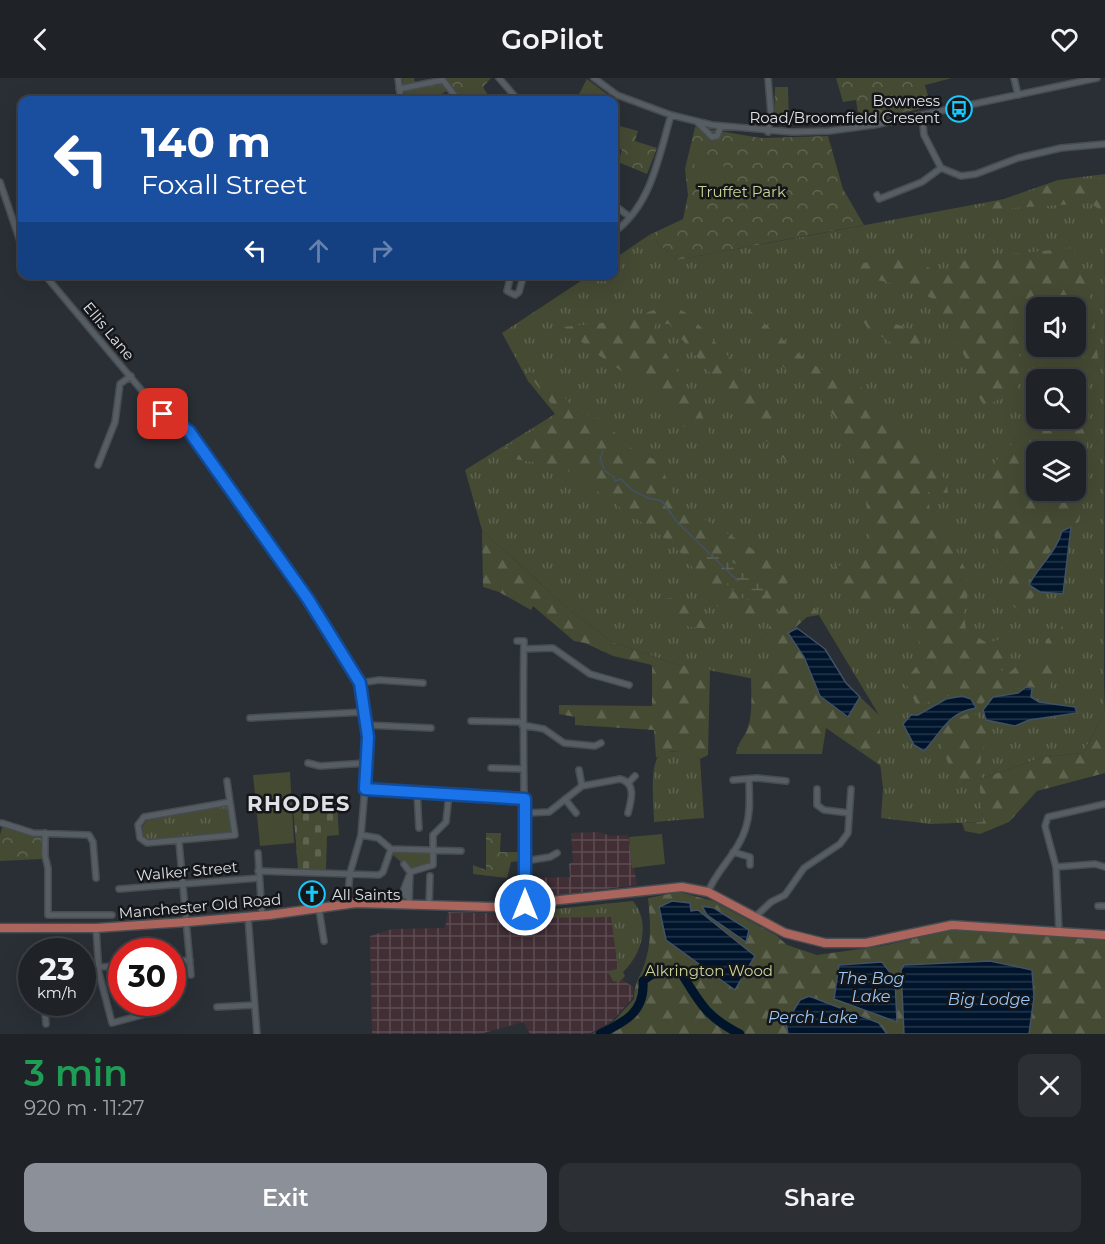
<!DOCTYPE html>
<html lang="en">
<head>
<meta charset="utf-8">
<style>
  :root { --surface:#1f2328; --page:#2c2f34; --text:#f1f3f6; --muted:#a1a4a8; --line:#3c4045; --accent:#8c9099 }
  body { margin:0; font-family:Montserrat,sans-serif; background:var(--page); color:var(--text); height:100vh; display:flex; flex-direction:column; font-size:22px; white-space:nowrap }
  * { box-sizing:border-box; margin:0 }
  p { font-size:20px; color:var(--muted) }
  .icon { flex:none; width:33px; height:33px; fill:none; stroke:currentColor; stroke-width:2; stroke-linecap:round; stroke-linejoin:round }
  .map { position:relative; height:956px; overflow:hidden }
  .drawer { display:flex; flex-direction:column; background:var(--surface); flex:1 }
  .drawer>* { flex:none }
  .hud { position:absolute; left:18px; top:18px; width:600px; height:183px; border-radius:12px; box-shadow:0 6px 24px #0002,0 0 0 2px var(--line); background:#1a4fa0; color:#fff; overflow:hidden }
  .controls { position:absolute; left:1026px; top:219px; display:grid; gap:12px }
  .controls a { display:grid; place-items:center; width:60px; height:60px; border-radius:12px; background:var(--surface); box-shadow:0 6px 24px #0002,0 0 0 2px var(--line); font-size:30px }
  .speed { position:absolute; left:18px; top:860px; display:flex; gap:12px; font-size:30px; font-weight:700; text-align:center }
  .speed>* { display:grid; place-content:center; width:78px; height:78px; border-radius:50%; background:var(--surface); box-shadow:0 6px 24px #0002,0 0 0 2px var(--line); line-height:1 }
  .speed small { font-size:15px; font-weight:400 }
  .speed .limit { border:9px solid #d22; background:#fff; color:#111 }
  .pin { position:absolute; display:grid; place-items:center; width:51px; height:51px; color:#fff; margin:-26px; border-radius:12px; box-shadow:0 3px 9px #0006 }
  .me { position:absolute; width:66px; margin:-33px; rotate:0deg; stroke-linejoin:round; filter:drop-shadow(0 0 4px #0008) }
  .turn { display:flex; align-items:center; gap:21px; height:126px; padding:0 24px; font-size:27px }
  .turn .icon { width:78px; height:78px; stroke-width:2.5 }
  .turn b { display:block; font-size:42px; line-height:51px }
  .lanes { display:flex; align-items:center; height:57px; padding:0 24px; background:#0003; justify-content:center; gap:30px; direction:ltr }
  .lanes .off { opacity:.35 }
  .round { display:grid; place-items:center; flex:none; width:63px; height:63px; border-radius:12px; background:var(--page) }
  .head { display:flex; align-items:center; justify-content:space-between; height:102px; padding:0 24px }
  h1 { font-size:36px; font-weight:600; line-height:45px; color:#1e9e55 }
  .cta { display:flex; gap:12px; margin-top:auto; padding:12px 24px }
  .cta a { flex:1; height:69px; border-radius:12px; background:var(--accent); color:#fff; font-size:24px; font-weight:600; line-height:69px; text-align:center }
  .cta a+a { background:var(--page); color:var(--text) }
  header { display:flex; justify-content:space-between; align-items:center; height:78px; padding:0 24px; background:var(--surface); font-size:27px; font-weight:600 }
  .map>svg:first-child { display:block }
  .industrial { fill:url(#industrial-grid) }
  .grass { fill:url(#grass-tufts); fill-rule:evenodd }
  .forest { fill:url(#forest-firs); fill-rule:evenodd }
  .wetland { fill:url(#wetland-marsh) }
  .cemetery { fill:url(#cemetery-stones) }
  .park { fill:url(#park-crowns) }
  .pitch { fill:#454a33 }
  .water { fill:url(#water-rules); stroke:#425264; stroke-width:1.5 }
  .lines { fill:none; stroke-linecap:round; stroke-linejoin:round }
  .stream { stroke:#425264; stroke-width:1.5 }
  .river { stroke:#00152c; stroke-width:9 }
  .street-casing { stroke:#464c50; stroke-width:8 }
  .primary-casing { stroke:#464c50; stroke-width:11 }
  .street { stroke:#565d63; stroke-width:5 }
  .primary { stroke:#ac655d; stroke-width:8 }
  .route-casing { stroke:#114b97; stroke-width:15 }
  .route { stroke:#1a73e8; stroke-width:10 }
  .labels { text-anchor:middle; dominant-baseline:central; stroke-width:5; stroke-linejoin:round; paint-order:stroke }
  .poi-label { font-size:15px; fill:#dde1e5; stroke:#141619; text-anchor:end }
  .park-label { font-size:15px; fill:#c9d594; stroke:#141619 }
  .street-label { font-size:15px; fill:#dde1e5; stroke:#141619 }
  .water-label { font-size:16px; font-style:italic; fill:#98c7f8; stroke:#141619 }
  .district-label { font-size:21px; font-weight:bold; letter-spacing:1.5px; fill:#dde1e5; stroke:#141619 }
</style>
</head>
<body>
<header><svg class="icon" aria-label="back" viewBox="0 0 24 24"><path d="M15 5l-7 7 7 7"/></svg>GoPilot<svg class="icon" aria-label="heart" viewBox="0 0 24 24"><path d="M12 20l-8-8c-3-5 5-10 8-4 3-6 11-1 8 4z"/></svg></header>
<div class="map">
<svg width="1105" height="956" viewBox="0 0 1105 956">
  <defs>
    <pattern id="industrial-grid" width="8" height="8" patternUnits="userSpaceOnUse" patternTransform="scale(1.5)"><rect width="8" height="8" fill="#422f36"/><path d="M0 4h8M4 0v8" fill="none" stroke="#5d4d53"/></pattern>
    <pattern id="grass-tufts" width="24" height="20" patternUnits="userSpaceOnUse" patternTransform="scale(1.5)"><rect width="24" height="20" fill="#454a33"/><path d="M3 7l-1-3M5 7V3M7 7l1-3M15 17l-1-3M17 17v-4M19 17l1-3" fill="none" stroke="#5f6450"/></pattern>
    <pattern id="forest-firs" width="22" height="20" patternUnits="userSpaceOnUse" patternTransform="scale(1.5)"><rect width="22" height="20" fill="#454a33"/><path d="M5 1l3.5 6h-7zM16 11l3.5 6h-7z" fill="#5f6450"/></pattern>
    <pattern id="wetland-marsh" width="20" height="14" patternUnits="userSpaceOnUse" patternTransform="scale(1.5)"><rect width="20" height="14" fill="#454a33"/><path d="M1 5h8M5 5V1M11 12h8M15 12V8" fill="none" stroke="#5f6450"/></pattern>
    <pattern id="cemetery-stones" width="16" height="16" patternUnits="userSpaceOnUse" patternTransform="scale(1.5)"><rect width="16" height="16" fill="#454a33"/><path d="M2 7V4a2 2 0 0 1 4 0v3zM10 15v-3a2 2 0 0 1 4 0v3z" fill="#5f6450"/></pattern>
    <pattern id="park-crowns" width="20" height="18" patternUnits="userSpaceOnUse" patternTransform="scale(1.5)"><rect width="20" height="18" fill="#454a33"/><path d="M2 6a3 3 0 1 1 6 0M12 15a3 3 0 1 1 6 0" fill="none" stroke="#5f6450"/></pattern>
    <pattern id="water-rules" width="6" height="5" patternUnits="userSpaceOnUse" patternTransform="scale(1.5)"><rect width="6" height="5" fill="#00152c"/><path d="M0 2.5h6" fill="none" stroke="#25374a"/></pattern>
  </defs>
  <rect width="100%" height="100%" fill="#292f35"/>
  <path class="industrial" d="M598 754 611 758 628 757 637 807 526 821 527 800 570 799 569 786 573 784 571 755Z
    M611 825 620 900 633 909V920L611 944 589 956H530L523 944 480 956H372L370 858 392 851 445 850 448 834 517 836Z"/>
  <path class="grass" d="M1105 96 1104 636 1083 675 1044 679 980 701 983 744 931 746 881 740 883 710 879 677V637L811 524 760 562 780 582 770 604 676 586 612 564 565 528 482 452 465 392 555 336 528 303 502 255 590 197 614 196V181L649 157 677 182 1004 121 1058 102ZM1036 230H1076V268H1036ZM1036 302H1076V340H1036ZM1036 374H1076V412H1036Z
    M685 673 700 681 704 740 654 744C654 730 648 682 662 675 668 673 678 674 685 673Z
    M228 728 232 757 150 765 143 762 142 749 147 742Z
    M394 773H431V786L410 792 392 776Z
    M633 823C651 845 642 876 623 894L625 898 619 904 613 903 608 893 618 891 611 839 516 840V835Z"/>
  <path class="forest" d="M1105 100V135L1090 125 967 133 1062 103Z
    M1074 170 1093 229 1099 292 1091 290 1078 271 1084 258 1076 250V230H1036V265L1032 262 1013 268 1026 288 1016 311 985 329 975 313 966 281 935 222 908 209 851 196 854 187 878 182H918L932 192 949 193 968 180Z
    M670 226 686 235 702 250 771 324 778 358 794 391 742 338 712 297 669 246 656 245 653 255 697 325 715 369 684 348 664 326 633 301 594 274 564 249 627 242Z
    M748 231 801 278 822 292 862 310 885 342 916 362 946 403 948 415 927 414 931 439 950 458 965 491 968 515 964 536 966 552 987 565 1005 560 1003 581 998 591 1009 595 1019 586 1030 587 1042 579 1046 562 1063 548 1057 593 1048 612 1026 608 990 617 980 629 972 617 960 614 917 628 905 603 922 581 918 560 890 522 870 533 821 494 856 482 871 462 865 415 841 346 807 306 790 297 761 261Z
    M857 234 902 248 923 261 922 285 867 249Z
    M527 294 546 296 574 331 607 344 623 366 659 384 677 424 770 482 789 503 748 546 712 525 705 506 684 478 664 460 564 390 493 377 559 336Z
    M1036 326V340H1076V337C1097 366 1084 411 1079 444L1063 450 1052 472 1035 489 1026 508 1035 516 1022 536 1011 526C1005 499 982 421 989 398 994 380 1010 368 1024 356L1025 334ZM1036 374H1076V412H1036Z
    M482 452 565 528 612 564 676 586 710 591 708 677 700 681C686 674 670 669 656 680L654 652 575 647V639L559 636V627L652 628V587L613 578 585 565 574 563 533 528 531 532 499 514 483 509Z
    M789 518 811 524 819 537 807 539 788 556 804 579 820 618 847 639 860 619 879 637 881 688 826 650 822 676H736C739 661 745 660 748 649 753 634 751 615 751 599L770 604 779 583 760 563Z
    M677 519 693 529 710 551 689 549 662 534 658 522Z
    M1105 603V695L1037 713 1009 744 980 756 965 753 962 745 983 744 979 701 955 703 939 661 945 648 972 633 992 652 981 674 980 701 1044 679 1083 675 1104 636Z
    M679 814 713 823 776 857 787 867 817 877 882 868 960 850 1105 862V956H592L613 944 634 921C634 903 642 897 646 881 652 861 650 841 648 820Z"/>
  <path class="wetland" d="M707 476C724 476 762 499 765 516L753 523 739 519 706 484Z"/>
  <path class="cemetery" d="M337 727 339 757 327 758 326 792 298 791 293 729Z"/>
  <path class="park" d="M402 0H414L415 4 434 0H491L483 9 491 22H462L453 9 432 22H406Z
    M836 0H952L925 7 931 28 870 43 859 42 856 22 843 24Z
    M587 1 612 20 610 22H587L579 16Z
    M775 9H788L789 46H774Z
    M616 47 638 53 635 63 657 70 647 96 618 84 622 72 614 67V52Z
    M695 49 761 60 828 58 843 111 864 147 677 182 649 157 683 141 688 117 685 91Z
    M3 747 43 757 42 781 0 783V757Z
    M486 755H501L500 774H520V783L511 784 507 800 473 796V787L486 792Z"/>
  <path class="pitch" d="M722 78 726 105 697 110 694 81Z
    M290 694 294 765 260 768 253 697Z
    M662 756 665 786 632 790 629 759Z"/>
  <path class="water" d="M1071 449 1063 516 1040 514 1029 507C1039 487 1056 475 1062 453Z
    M797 550 825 571 846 605 860 619 848 639 820 618 804 579 788 555Z
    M1026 609 1032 610 1031 619 1039 624 1075 629 1077 635 1029 642 1015 648 986 642 983 632 993 619 1018 615Z
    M962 618 971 621 976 630C948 634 941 655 924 673L914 667 903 646 911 637H918L946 621Z
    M672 823 690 825 691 833 698 832 755 878 735 912 666 862 659 829Z
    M702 828 714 830 749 852 746 864 707 837Z
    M990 883 1032 892 1034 919 1029 956H904L901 892 904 887Z
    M882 884 895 901 897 944 834 921 839 887Z
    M809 918 879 945 887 956H788L786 945 800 922Z"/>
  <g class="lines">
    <path class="stream" d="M603 373 600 381 605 393 614 399 615 403 621 401 632 412 648 420 662 423 678 445 738 503"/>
    <path class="river" d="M600 956C625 944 645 934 643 903 655 892 665 893 680 893 700 925 705 938 740 956"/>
    <g class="street-casing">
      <path id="street" d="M398 0 401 22
        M499 0 518 22
        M594 0 617 17 671 37 712 47 792 54 829 53 874 47 1097 0
        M1014 0 1018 17
        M399 11 443 2 458 22
        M922 38 924 57 941 90 961 98 976 96 1018 80 1061 70 1105 66
        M698 45 712 59 717 58 721 48
        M768 54 771 36 768 0
        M0 104 22 169
        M877 117 879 121 922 104 941 90
        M614 127 630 139
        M614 154C651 128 659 78 671 37
        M44 196 159 333 188 353 308 521 360 605 368 659 367 685 361 757 350 795 347 826
        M511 196 507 213 515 217 519 214 524 196
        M98 387 115 344 120 306 131 298
        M517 563H524C522 651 525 739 525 827
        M524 571 553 570 590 596 629 607
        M360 605 379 602 423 605
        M250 640 364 634
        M471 643 522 644
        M367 647 431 650
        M522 647 544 651 564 665 595 668 601 665
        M308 685 320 688 367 685
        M491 690 523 691
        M579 692 582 708
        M733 702 757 700 786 703
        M227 703 230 724 144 739 138 747 140 760 147 765 235 757 230 724
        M628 705 635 698
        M365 711 525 721
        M817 711V727L824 732 849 735
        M417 714 419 750
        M565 721 576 735
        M526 735 549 734 582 708 620 701C637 705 631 723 628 735
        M2 745 33 755 89 757 93 764 96 800
        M45 755V778L48 790V837H112
        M361 757 378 760 391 771 461 773
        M179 764 191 897
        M733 774 750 779V787
        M258 775 262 838
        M525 783 550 779 557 775
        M404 786 410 794 433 787V757L446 744 449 716
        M1056 789 1095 786 1105 789
        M258 793 379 797 383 794 391 771
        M119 811 258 800
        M708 814C717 791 739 774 746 749 751 734 749 718 749 702
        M406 818 404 811 409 798
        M409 827 410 794
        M429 827 430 798
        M1098 828H1105
        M319 831 324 863
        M248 839 257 956
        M754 840 771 824 785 817 804 790 840 766 848 755 851 711
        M96 850 99 895 112 945 157 933
        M1059 853 1056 789 1045 748 1048 739 1105 726
        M172 884 190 882
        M99 889 122 888
        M82 896 99 895
        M44 924 46 946
        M217 929 254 927"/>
    </g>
    <g class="primary-casing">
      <path id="primary" d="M0 850H96L187 844 269 837 356 825 494 829 682 809 708 814 785 855 825 865H866L952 847 1105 857"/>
    </g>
    <use href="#street" class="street"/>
    <use href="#primary" class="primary"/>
  </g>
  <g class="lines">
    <g class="route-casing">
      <path id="route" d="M163 336 189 353 308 521 360 605 368 659 365 711 525 721V827"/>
    </g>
    <use href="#route" class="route"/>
  </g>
  <defs>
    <g id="bus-ring" transform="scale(1.35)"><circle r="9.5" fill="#141619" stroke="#18cafc" stroke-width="1.5"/><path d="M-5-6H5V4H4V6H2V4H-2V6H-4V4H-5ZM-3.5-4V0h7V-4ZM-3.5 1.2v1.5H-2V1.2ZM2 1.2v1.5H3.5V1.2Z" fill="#18cafc"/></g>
    <g id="church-ring" transform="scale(1.35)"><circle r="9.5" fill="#141619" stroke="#18cafc" stroke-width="1.5"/><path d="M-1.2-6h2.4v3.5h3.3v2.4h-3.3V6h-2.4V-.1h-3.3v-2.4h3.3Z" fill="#18cafc"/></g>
  </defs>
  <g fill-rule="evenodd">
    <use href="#bus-ring" x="959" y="31"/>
    <use href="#church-ring" x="312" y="816"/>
  </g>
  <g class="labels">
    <g class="poi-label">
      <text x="940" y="22">Bowness<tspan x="940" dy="17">Road/Broomfield Cresent</tspan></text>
      <text x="332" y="816" text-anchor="start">All Saints</text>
    </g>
    <g class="park-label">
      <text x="742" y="113">Truffet Park</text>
      <text x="709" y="892">Alkrington Wood</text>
    </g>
    <g class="street-label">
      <text transform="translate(109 253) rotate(50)">Ellis Lane</text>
      <text transform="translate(187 793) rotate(-5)">Walker Street</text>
      <text transform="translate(200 828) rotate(-5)">Manchester Old Road</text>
    </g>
    <g class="water-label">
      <text x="871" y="900">The Bog<tspan x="871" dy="18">Lake</tspan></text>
      <text x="989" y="921">Big Lodge</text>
      <text x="813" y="939">Perch Lake</text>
    </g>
    <g class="district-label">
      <text x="299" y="725">RHODES</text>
    </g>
  </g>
</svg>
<div class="controls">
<a><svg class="icon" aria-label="sound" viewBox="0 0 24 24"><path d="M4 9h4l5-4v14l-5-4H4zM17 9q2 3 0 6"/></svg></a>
<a><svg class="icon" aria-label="search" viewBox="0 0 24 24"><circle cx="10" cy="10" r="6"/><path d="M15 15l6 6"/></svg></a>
<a><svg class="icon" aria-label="layers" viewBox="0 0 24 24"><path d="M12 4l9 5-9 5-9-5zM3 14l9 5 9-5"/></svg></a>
</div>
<div class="speed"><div>23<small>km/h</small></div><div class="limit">30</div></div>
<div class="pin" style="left:163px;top:336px;background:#d93025"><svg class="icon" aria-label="arrive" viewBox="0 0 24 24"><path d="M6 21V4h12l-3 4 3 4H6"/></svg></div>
<svg class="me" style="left:525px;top:827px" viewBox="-20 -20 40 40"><circle r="17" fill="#1a73e8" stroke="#fff" stroke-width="3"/><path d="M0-11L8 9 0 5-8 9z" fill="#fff"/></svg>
<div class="hud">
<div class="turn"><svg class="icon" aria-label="left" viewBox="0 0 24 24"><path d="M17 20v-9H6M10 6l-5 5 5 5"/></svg><div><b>140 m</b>Foxall Street</div></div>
<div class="lanes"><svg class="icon" aria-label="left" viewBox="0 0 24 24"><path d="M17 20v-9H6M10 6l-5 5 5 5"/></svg><svg class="icon off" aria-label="ahead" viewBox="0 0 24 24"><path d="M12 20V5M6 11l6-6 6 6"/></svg><svg class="icon off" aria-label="right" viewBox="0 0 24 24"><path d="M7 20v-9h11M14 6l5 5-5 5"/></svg></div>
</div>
</div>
<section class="drawer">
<div class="head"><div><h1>3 min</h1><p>920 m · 11:27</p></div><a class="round"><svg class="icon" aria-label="close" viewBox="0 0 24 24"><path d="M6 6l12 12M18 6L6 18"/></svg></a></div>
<div class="cta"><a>Exit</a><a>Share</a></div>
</section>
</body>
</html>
